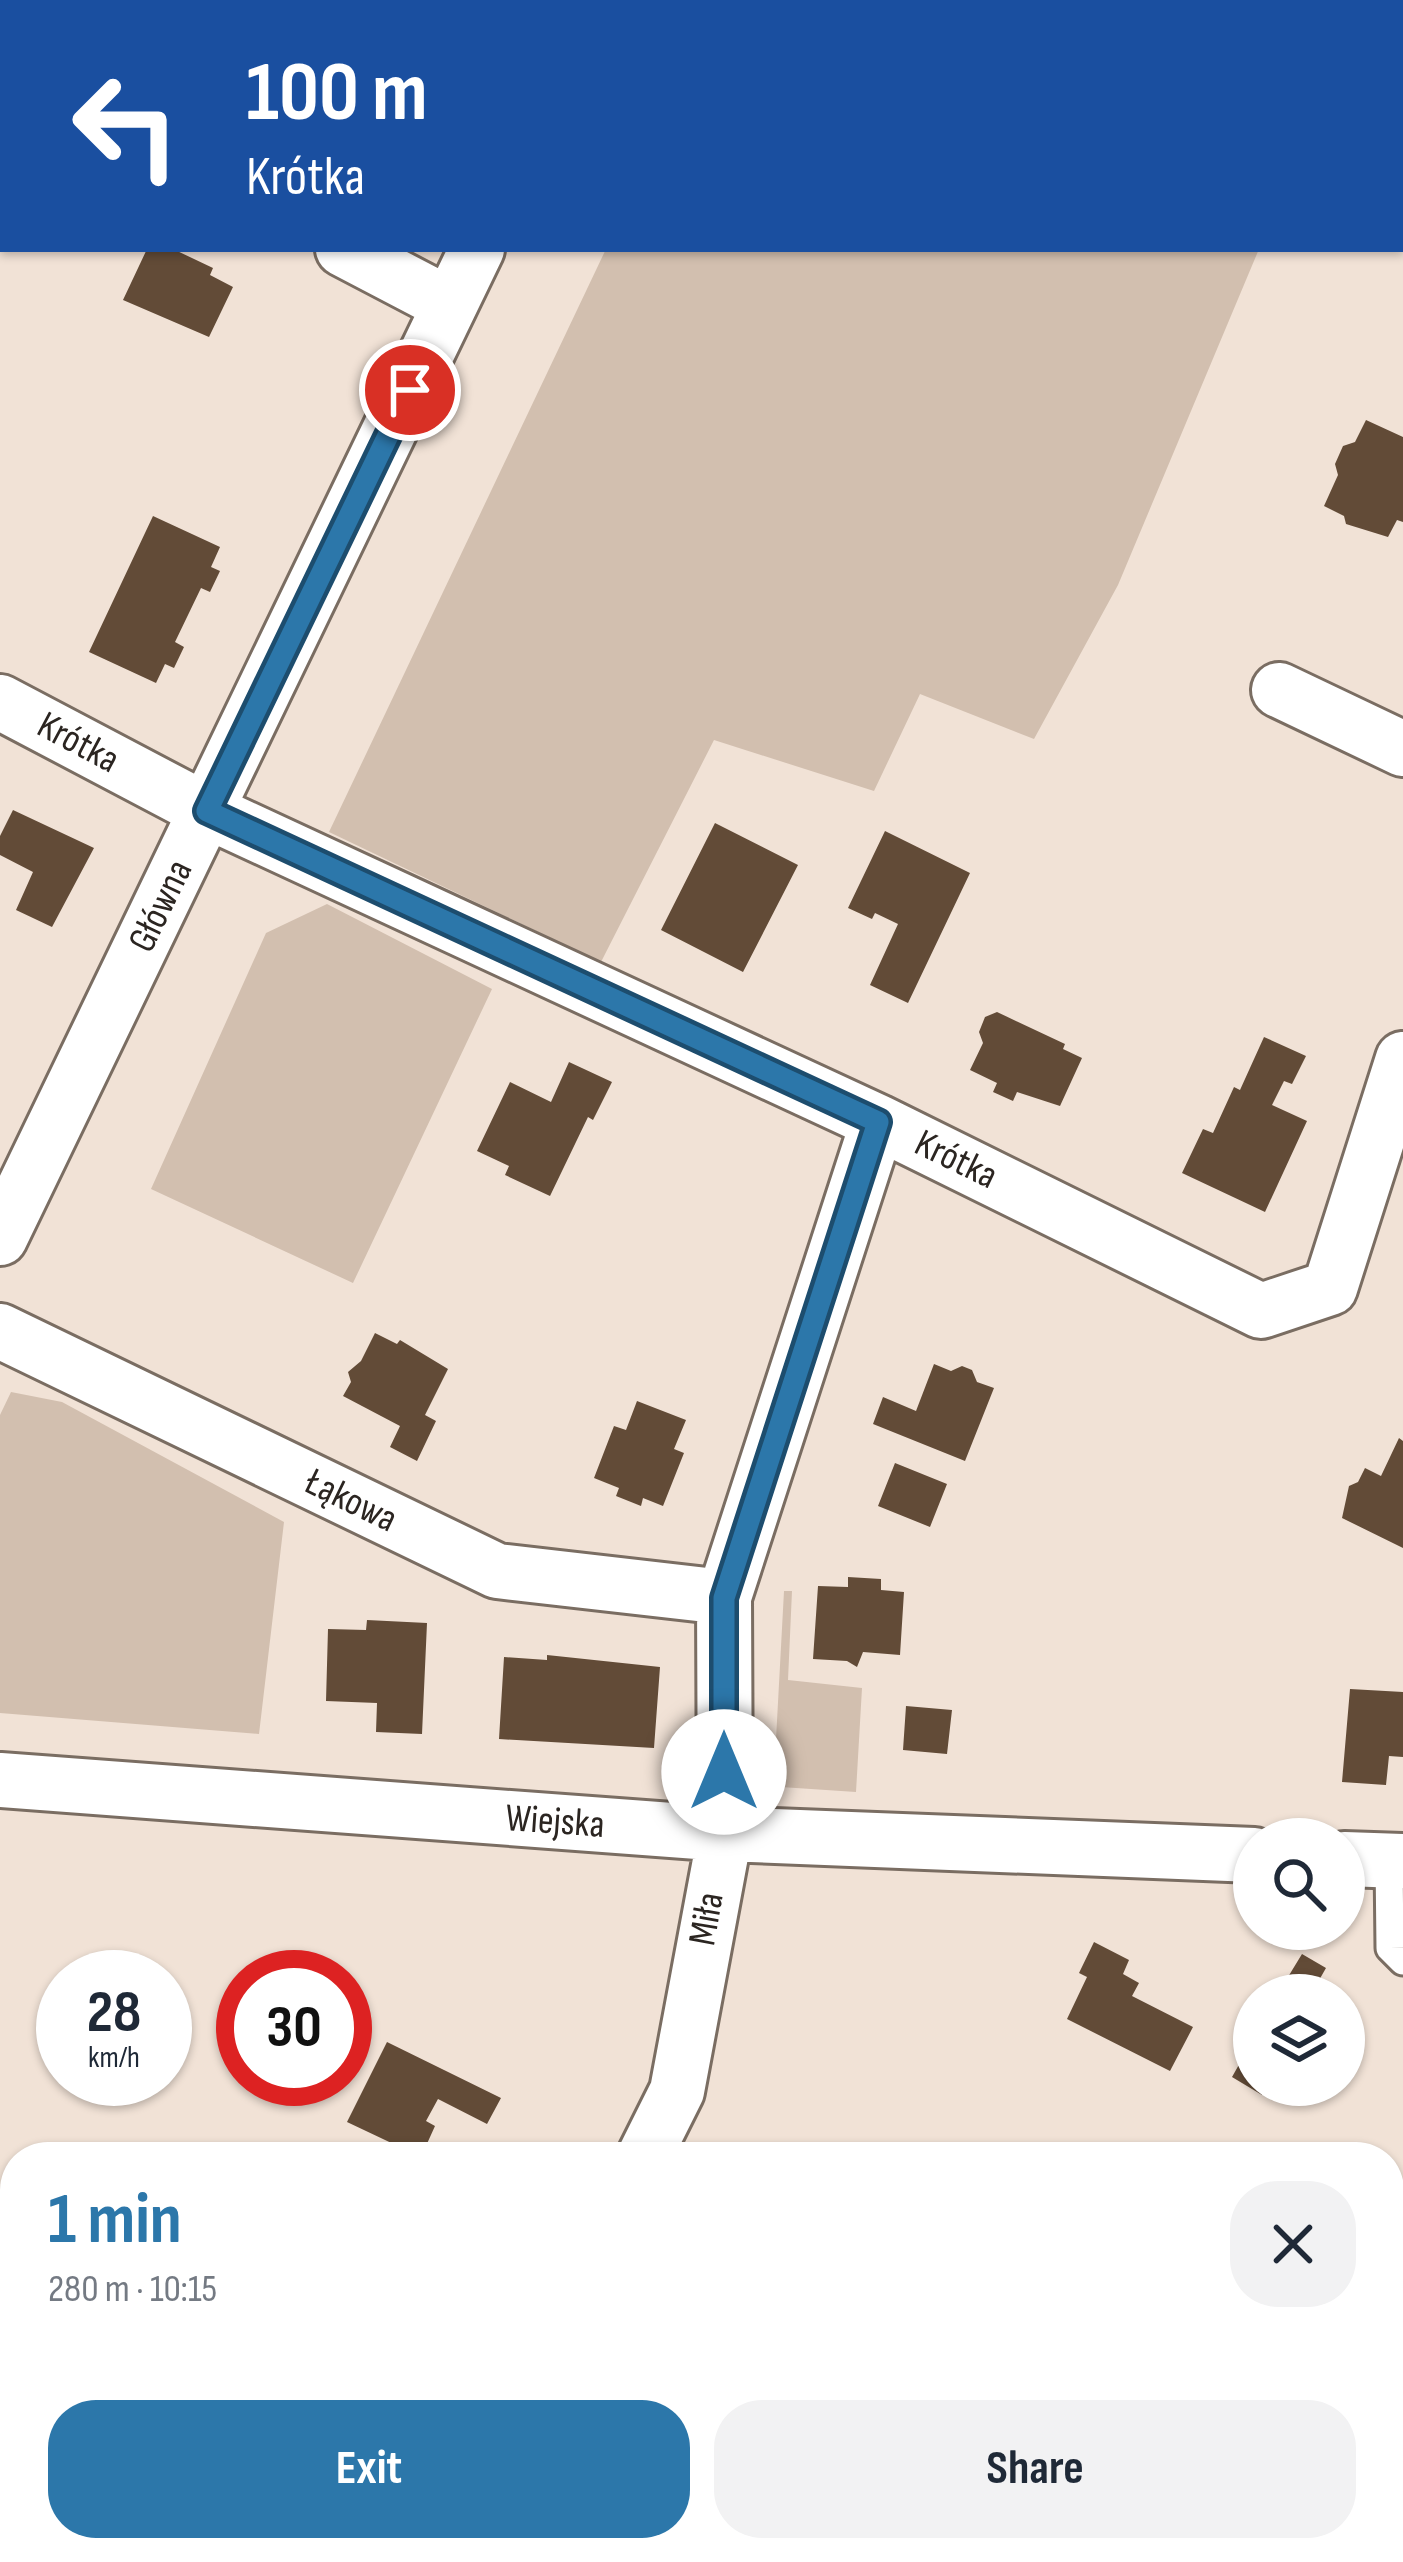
<!DOCTYPE html>
<html lang="en">
<head>
<meta charset="utf-8">
<style>
  :root { --surface:#fff; --page:#f2f2f3; --text:#1f2937; --muted:#747a83; --accent:#2c77aa }
  body { margin:0; font-family:"Sofia Sans Condensed",sans-serif; background:var(--page); color:var(--text); height:100vh; display:flex; flex-direction:column; font-size:45px; white-space:nowrap }
  * { box-sizing:border-box; margin:0 }
  p { font-size:39px; color:var(--muted) }
  .icon { flex:none; width:66px; height:66px; fill:none; stroke:currentColor; stroke-width:2; stroke-linecap:round; stroke-linejoin:round }
  .map { position:relative; flex:1; overflow:hidden }
  .details { position:absolute; left:0px; top:2142px; width:1404px; height:420px; display:flex; flex-direction:column; background:var(--surface); border-radius:48px 48px 0 0; box-shadow:0 3px 9px #0004 }
  .details>* { flex:none }
  .top-card { position:absolute; left:0px; top:0px; width:1404px; height:252px; box-shadow:0 3px 9px #0004; background:#1a4fa0; color:#fff; overflow:hidden }
  .fabs { position:absolute; left:1233px; top:1818px; display:grid; gap:24px }
  .fabs a { display:grid; place-items:center; width:132px; height:132px; border-radius:50%; background:var(--surface); box-shadow:0 3px 9px #0004; font-size:60px }
  .speed { position:absolute; left:36px; top:1950px; display:flex; gap:24px; font-size:60px; font-weight:700; text-align:center }
  .speed>* { display:grid; place-content:center; width:156px; height:156px; border-radius:50%; background:var(--surface); box-shadow:0 3px 9px #0004; line-height:1 }
  .speed small { font-size:30px; font-weight:400 }
  .speed .limit { border:18px solid #d22; background:#fff; color:#111 }
  .pin { position:absolute; display:grid; place-items:center; width:102px; height:102px; color:#fff; margin:-51px; border:6px solid #fff; border-radius:50%; box-shadow:0 3px 12px #0007 }
  .me { position:absolute; width:132px; margin:-66px; rotate:0deg; stroke-linejoin:round; filter:drop-shadow(0 0 9px #0008) }
  .turn { display:flex; align-items:center; gap:42px; height:252px; padding:0 48px; font-size:54px }
  .turn .icon { width:156px; height:156px; stroke-width:2.5 }
  .turn b { display:block; font-size:84px; line-height:102px }
  .round { display:grid; place-items:center; flex:none; width:126px; height:126px; border-radius:48px; background:var(--page) }
  .headline { display:flex; align-items:center; justify-content:space-between; height:204px; padding:0 48px }
  h1 { font-size:72px; font-weight:700; line-height:90px; color:var(--accent) }
  .button { display:flex; gap:24px; margin-top:auto; padding:24px 48px }
  .button a { flex:1; height:138px; border-radius:48px; background:var(--accent); color:#fff; font-size:48px; font-weight:700; line-height:138px; text-align:center }
  .button a+a { background:var(--page); color:var(--text) }
  .map>svg:first-child { display:block }
  .green { fill:#d2bfaf }
  .building { fill:#624b37 }
  .lines { fill:none; stroke-linecap:round; stroke-linejoin:round }
  .service-casing { stroke:#7a6d62; stroke-width:33 }
  .minor-casing { stroke:#7a6d62; stroke-width:60 }
  .service { stroke:#fff; stroke-width:27 }
  .minor { stroke:#fff; stroke-width:54 }
  .route-casing { stroke:#1d4d6e; stroke-width:30 }
  .route { stroke:#2c77aa; stroke-width:21 }
  .labels { text-anchor:middle; dominant-baseline:central; stroke-width:12; stroke-linejoin:round; paint-order:stroke }
  .street-label { font-size:39px; fill:#2b2521; stroke:#fff }
</style>
</head>
<body>
<div class="map">
<svg width="1403" height="2562" viewBox="0 0 1403 2562">
  <rect width="100%" height="100%" fill="#f1e2d6"/>
  <path class="green" d="M606 249H1259L1118 585 1034 739 920 694 874 791 714 740 601 962 329 832Z
    M327 904 492 989 353 1283 151 1189 266 933Z
    M11 1392 62 1402 284 1522 259 1734 0 1713V1415Z
    M784 1591H792L788 1680 862 1688 856 1792 781 1787 774 1780V1761L784 1760 775 1758Z"/>
  <path class="building" d="M147 249H173L213 268 210 275 233 287 209 337 123 300Z
    M1366 420 1403 437V522L1397 520 1388 537 1346 524 1344 516 1324 506 1338 475 1335 464 1343 446 1355 442Z
    M153 516 220 547 211 567 220 571 210 592 201 588 175 642 184 647 174 668 165 664 156 683 89 652Z
    M13 810 94 848 52 927 16 910 33 872 0 855V836Z
    M715 823 798 865 743 972 661 930Z
    M885 831 970 873 908 1003 870 985 898 924 875 913 872 919 848 908Z
    M997 1012 1065 1044 1063 1049 1082 1058 1060 1106 1017 1092 1013 1101 993 1092 997 1083 970 1070 983 1043 979 1032 985 1017Z
    M1264 1037 1306 1056 1292 1084 1284 1081 1272 1105 1307 1121 1265 1212 1182 1173 1203 1129 1213 1133 1234 1087 1240 1090Z
    M569 1062 612 1082 593 1120 588 1117 550 1196 505 1175 509 1166 477 1151 510 1082 551 1102Z
    M375 1333 397 1344 400 1340 448 1369 425 1415 436 1421 417 1461 390 1447 400 1426 343 1396 351 1382 348 1372 361 1361Z
    M934 1364 951 1371 962 1366 972 1370 977 1382 994 1388 965 1461 873 1424 883 1397 916 1411Z
    M637 1401 686 1420 674 1449 684 1453 663 1506 643 1498 641 1506 616 1496 619 1488 594 1478 614 1426 626 1430Z
    M1399 1438 1403 1441V1548L1342 1518 1349 1486 1358 1482 1365 1468 1381 1476Z
    M895 1463 947 1484 930 1527 878 1506Z
    M848 1577 881 1579V1590L904 1592 900 1655 863 1652 857 1667 847 1661 813 1659 818 1586 848 1587Z
    M367 1620 427 1623 422 1734 376 1732 377 1703 326 1701 328 1629 366 1630Z
    M547 1655 660 1667 654 1748 499 1739 504 1657 547 1660Z
    M1350 1689 1403 1692V1757L1389 1756 1386 1785 1342 1782Z
    M906 1706 952 1710 947 1754 903 1750Z
    M1094 1942 1129 1960 1123 1974 1139 1983 1132 1996 1193 2027 1170 2071 1067 2019 1087 1977 1079 1973Z
    M1302 1954 1326 1968 1314 1989 1324 1995H1277Z
    M1254 2038V2085H1268L1262 2095 1232 2077Z
    M387 2042 501 2098 487 2124 438 2099 426 2121 435 2126 421 2157 347 2122Z
    M584 2547H642L640 2551 663 2562H577Z"/>
  <g class="lines">
    <g class="service-casing">
      <path id="service" d="M1074 0 1081 3
        M1401 141 1403 142
        M1389 1860 1390 1948 1403 1961"/>
    </g>
    <g class="minor-casing">
      <path id="minor" d="M596 3 598 0
        M0 67 3 69
        M343 249 450 305
        M1279 690 1403 749
        M0 702 207 811 878 1122 1261 1311 1330 1288 1403 1059
        M0 1238 477 249
        M0 1331 497 1571 724 1597
        M0 1780 725 1834 1254 1855
        M1344 1859 1403 1861
        M644 2157 677 2091 725 1834 724 1597 878 1122
        M442 2562 449 2547"/>
    </g>
    <use href="#service" class="service"/>
    <use href="#minor" class="minor"/>
  </g>
  <g class="lines">
    <g class="route-casing">
      <path id="route" d="M410 390 207 811 878 1122 724 1598V1772"/>
    </g>
    <use href="#route" class="route"/>
  </g>
  <g class="labels">
    <g class="street-label">
      <text transform="translate(78 743) rotate(28)">Krótka</text>
      <text transform="translate(161 906) rotate(-64)">Główna</text>
      <text transform="translate(956 1160) rotate(26)">Krótka</text>
      <text transform="translate(351 1501) rotate(26)">Łąkowa</text>
      <text transform="translate(555 1822) rotate(4)">Wiejska</text>
      <text transform="translate(707 1919) rotate(-80)">Miła</text>
    </g>
  </g>
</svg>
<div class="fabs">
<a><svg class="icon" aria-label="search" viewBox="0 0 24 24"><circle cx="10" cy="10" r="6"/><path d="M15 15l6 6"/></svg></a>
<a><svg class="icon" aria-label="layers" viewBox="0 0 24 24"><path d="M12 4l9 5-9 5-9-5zM3 14l9 5 9-5"/></svg></a>
</div>
<div class="speed"><div>28<small>km/h</small></div><div class="limit">30</div></div>
<div class="pin" style="left:410px;top:390px;background:#d93025"><svg class="icon" aria-label="arrive" viewBox="0 0 24 24"><path d="M6 21V4h12l-3 4 3 4H6"/></svg></div>
<svg class="me" style="left:724px;top:1772px" viewBox="-20 -20 40 40"><circle r="19" fill="#fff"/><path d="M0-13L10 11 0 6-10 11z" fill="#2c77aa"/></svg>
<div class="top-card">
<div class="turn"><svg class="icon" aria-label="left" viewBox="0 0 24 24"><path d="M17 20v-9H6M10 6l-5 5 5 5"/></svg><div><b>100 m</b>Krótka</div></div>
</div>
<section class="details">
<div class="headline"><div><h1>1 min</h1><p>280 m · 10:15</p></div><a class="round"><svg class="icon" aria-label="close" viewBox="0 0 24 24"><path d="M6 6l12 12M18 6L6 18"/></svg></a></div>
<div class="button"><a>Exit</a><a>Share</a></div>
</section>
</div>
</body>
</html>
